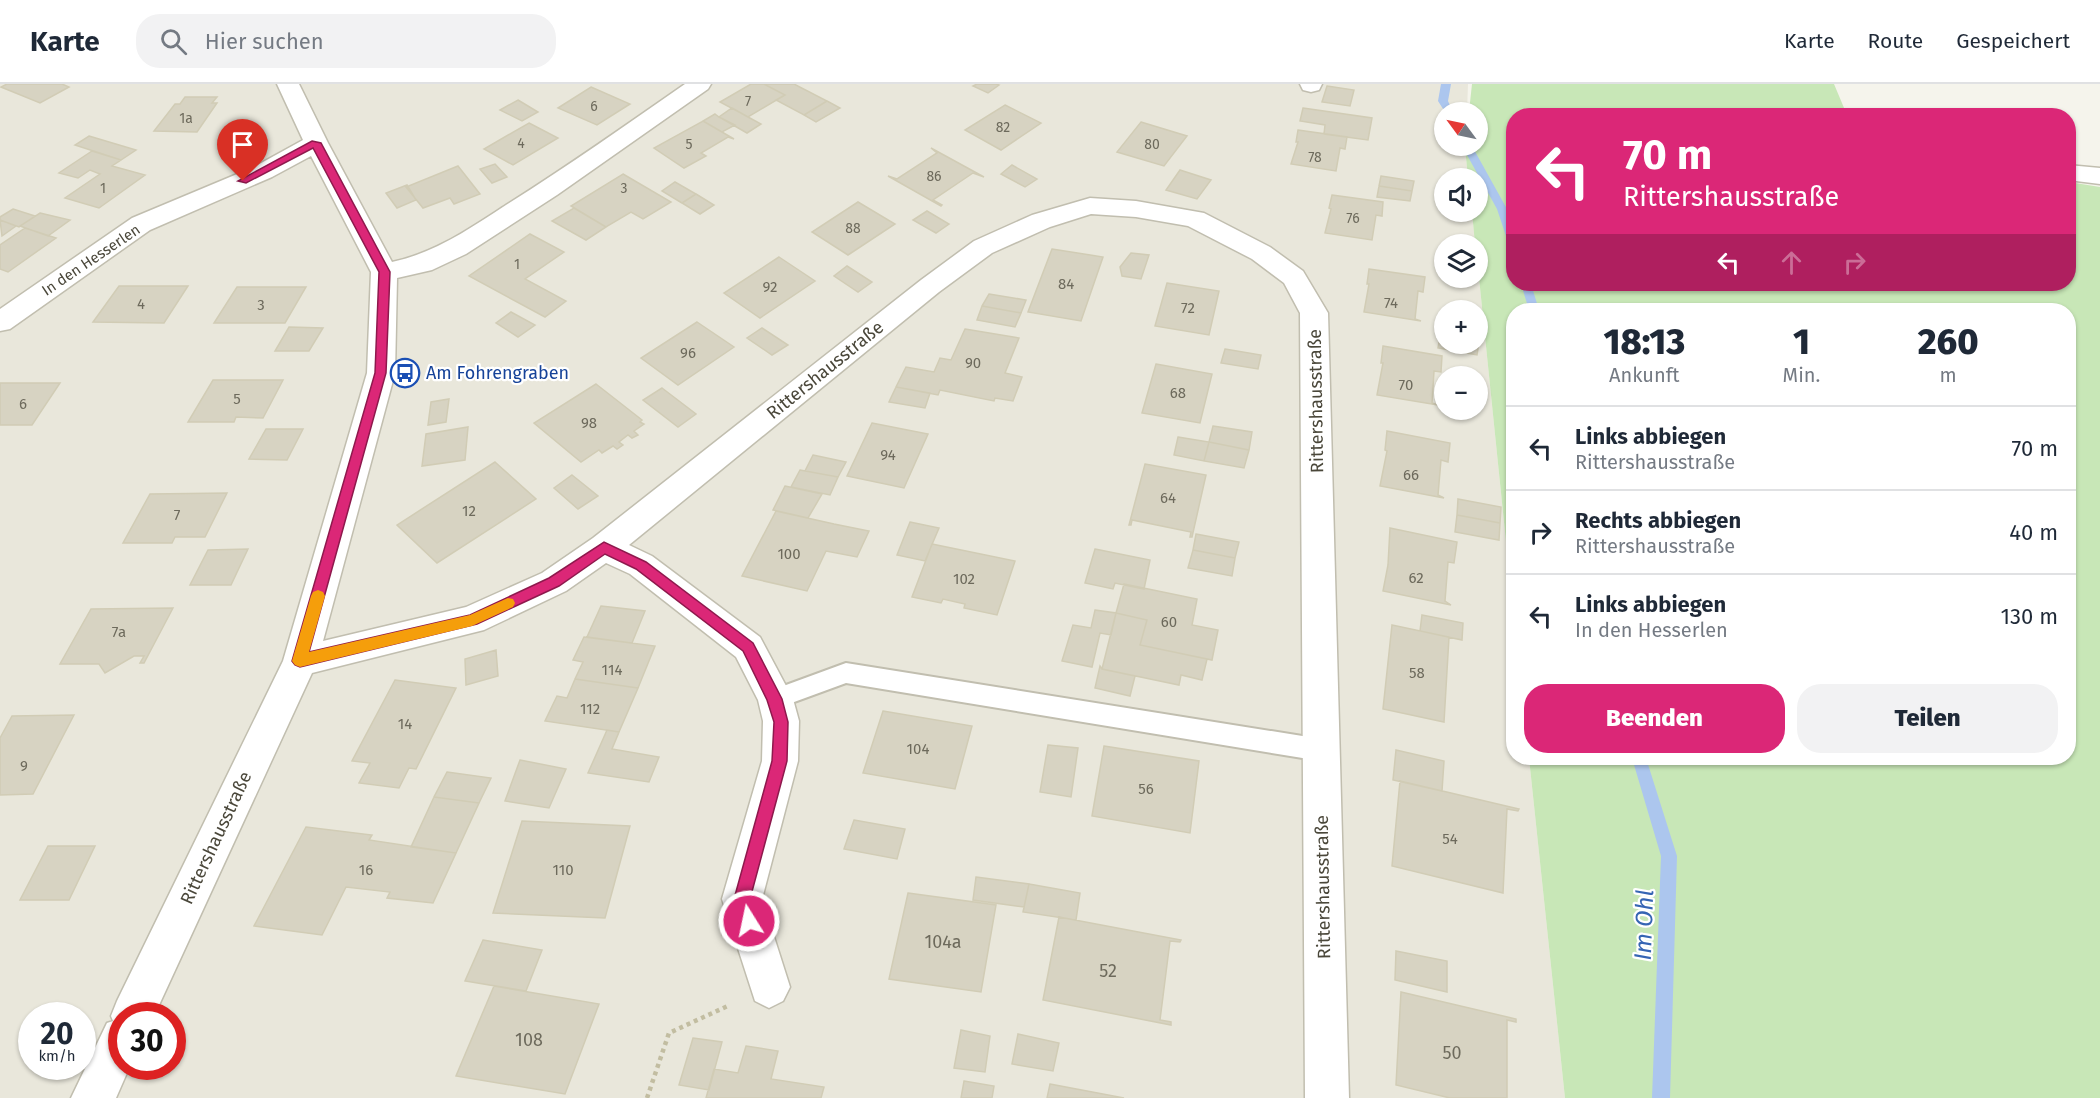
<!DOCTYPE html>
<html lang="de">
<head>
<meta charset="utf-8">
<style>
  :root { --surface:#fff; --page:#f2f2f3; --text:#1f2937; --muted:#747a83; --line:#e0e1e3; --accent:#db2777 }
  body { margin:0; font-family:"Fira Sans",sans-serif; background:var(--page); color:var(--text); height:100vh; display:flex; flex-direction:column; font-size:22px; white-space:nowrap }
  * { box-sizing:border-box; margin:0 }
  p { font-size:20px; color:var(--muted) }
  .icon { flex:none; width:33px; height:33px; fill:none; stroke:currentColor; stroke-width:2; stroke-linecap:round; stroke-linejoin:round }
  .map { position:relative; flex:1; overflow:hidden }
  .details { position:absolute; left:1506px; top:219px; width:570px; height:462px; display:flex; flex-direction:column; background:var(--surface); border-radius:24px; box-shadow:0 2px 4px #0004 }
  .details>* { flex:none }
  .banner { position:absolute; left:1506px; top:24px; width:570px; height:183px; border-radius:24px; box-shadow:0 2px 4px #0004; background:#db2777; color:#fff; overflow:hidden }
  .needle { width:39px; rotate:303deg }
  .buttons { position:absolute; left:1434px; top:18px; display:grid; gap:12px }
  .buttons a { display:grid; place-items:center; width:54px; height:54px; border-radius:50%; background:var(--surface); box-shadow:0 2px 4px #0004; font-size:30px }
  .speed { position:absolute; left:18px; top:918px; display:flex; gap:12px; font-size:30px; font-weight:700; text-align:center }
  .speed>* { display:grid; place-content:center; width:78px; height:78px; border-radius:50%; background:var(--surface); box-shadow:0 2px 4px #0004; line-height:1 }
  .speed small { font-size:15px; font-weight:400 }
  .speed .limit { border:9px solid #d22; background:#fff; color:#111 }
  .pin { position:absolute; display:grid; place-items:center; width:51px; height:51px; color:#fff; margin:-62px -26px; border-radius:50% 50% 50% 0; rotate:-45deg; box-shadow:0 0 6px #0007 }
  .pin .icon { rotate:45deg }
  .me { position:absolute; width:66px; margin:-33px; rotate:350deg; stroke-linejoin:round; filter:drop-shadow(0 0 4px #0008) }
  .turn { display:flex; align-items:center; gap:21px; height:126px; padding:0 18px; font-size:27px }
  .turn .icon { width:78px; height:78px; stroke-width:2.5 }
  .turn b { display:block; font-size:42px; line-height:51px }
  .lanes { display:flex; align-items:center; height:57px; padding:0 18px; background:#0003; justify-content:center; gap:30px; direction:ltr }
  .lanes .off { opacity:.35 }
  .eta { display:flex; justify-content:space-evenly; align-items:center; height:102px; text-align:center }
  .eta b { font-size:36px; font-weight:800; line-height:42px }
  .button { display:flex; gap:12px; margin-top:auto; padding:12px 18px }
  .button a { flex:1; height:69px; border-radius:24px; background:var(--accent); color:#fff; font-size:24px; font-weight:800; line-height:69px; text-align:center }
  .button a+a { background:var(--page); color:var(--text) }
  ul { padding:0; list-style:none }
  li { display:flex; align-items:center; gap:18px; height:84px; padding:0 18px; border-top:2px solid var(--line) }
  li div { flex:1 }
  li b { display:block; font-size:22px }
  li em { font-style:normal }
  header { display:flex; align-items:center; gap:36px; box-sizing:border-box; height:84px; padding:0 30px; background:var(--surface); border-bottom:2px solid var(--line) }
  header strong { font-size:28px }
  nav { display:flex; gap:33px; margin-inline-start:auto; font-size:21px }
  .search { width:420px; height:54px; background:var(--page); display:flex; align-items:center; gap:15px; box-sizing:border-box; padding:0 21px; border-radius:24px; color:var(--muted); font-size:22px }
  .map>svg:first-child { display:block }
  .residential { fill:#e9e7db; fill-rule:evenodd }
  .green { fill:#c8e7b7 }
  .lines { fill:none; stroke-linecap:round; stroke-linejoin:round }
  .stream { fill:#acc6ee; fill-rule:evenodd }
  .building { fill:#d7d3c2; stroke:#d1ccb5; stroke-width:1.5 }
  .service-casing { stroke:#c1beaf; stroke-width:4 }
  .minor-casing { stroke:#c1beaf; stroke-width:3 }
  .path { stroke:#c2bda1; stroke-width:4.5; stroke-dasharray:4 4; stroke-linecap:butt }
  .service { fill:#fff; fill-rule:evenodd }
  .minor { fill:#fff; fill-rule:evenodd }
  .route { fill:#db2777; stroke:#8e194d; stroke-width:1.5 }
  .slow { fill:#f59e0b }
  .labels { text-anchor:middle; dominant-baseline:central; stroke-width:4.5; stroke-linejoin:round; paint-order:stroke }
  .far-number-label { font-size:14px; fill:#6d6a5c }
  .far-street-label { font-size:15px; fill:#4a473a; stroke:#fff }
  .number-label { font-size:15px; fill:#6d6a5c }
  .street-label { font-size:18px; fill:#4a473a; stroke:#fff }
  .transit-label { font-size:18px; fill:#164399; stroke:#fff; text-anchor:start }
  .near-number-label { font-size:18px; fill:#6d6a5c }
  .near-water-label { font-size:24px; font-style:italic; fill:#3565b3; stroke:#fff }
</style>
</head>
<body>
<header>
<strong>Karte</strong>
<div class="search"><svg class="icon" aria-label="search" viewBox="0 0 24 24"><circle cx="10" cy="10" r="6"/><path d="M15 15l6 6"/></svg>Hier suchen</div>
<nav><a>Karte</a><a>Route</a><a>Gespeichert</a></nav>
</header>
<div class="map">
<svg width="2100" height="1014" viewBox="0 0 2100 1014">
  <rect width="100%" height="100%" fill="#f5f4ec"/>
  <path class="residential" d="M0 0H1468L1467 28H1444V62H1465L1468 94H1444V128H1472L1475 160H1444V194H1478V184L1513 526 1514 674H1529L1565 1014H0ZM1444 226H1478V260H1444ZM1444 292H1478V326H1444ZM32 932H82V982H32ZM122 932H172V982H122Z"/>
  <path class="green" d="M1472 0H1834L1847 31 1514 32V200H2068L2069 98 2100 103V1014H1565L1529 674H2068V226H1514L1513 526 1478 184V160H1475L1472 128H1478V94H1468L1465 63 1478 62V28H1469Z"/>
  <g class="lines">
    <path class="stream" d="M1441 0H1451L1448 17 1453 28H1445L1438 17Z
      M1462 62H1472L1507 125 1514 144V164L1509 161 1497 125Z
      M1521 200H1531L1539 226H1529Z
      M1632 674H1646L1677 772 1670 1014H1652L1661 772Z"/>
  </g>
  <path class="building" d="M7 0H62L69 3 40 19 1 3Z
    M751 0H764L785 11 748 33 720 18Z
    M764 0H794L827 17 804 31 776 16 785 11Z
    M977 0H996L999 1 988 9 973 2Z
    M1327 2 1354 6 1350 22 1322 18Z
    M591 3 630 20 597 41 558 24Z
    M185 13H217L212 19H217L197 48 154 47 175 20H180Z
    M518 16 538 28 522 37 500 26Z
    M827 17 840 24 816 38 804 31Z
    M1005 21 1041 39 1001 66 965 46Z
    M732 24 748 33 761 40 747 49 719 33Z
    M1303 24 1372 34 1368 56 1324 50 1325 41 1300 37Z
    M715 30 719 33 735 41 722 48 703 37Z
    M703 37 734 55 728 53 701 69 706 72 684 84 654 64Z
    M1141 38 1187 52 1164 82 1117 68Z
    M529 39 558 54 513 81 484 65Z
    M1298 46 1347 53 1345 65 1340 64 1336 87 1291 80 1298 58H1296Z
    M89 52 136 66 121 76 75 61Z
    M931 64 984 93 973 89 933 116 942 121 941 122 888 92 897 95 937 69Z
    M92 67 121 76 112 82 145 91 99 124 65 114 100 90 90 86 78 94 59 89Z
    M495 80 507 93 492 99 480 85Z
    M1012 81 1037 95 1025 103 1001 90Z
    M458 82 480 110 454 120 450 114 423 124 406 103Z
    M1180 86 1211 96 1197 115 1166 106Z
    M623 90 671 118 643 135 631 128 606 143 571 122Z
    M1381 92 1414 97 1412 107 1379 102Z
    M675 98 696 110 682 119 662 107Z
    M407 101 416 116 397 124 386 109Z
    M1379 102 1412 107 1410 117 1377 113Z
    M696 110 714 121 700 130 682 119Z
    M1332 111 1383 118 1382 132 1376 131 1372 156 1325 149 1331 125 1329 124Z
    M858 118 895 140 848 171 812 148Z
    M574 124 606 143 586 156 552 137Z
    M13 125 35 132 19 143 0 136V133Z
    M927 127 949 140 936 149 913 136Z
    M40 129 70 136 48 152 20 142Z
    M0 136 16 142 2 152Z
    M25 144 56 154 8 188 0 185V161Z
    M530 150 564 168 525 195 566 217 545 233 469 192Z
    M1052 165 1103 173 1081 237 1028 228Z
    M1131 169 1149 171 1141 195 1122 192 1120 183Z
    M779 173 815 197 760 234 724 209Z
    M847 182 872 198 858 208 834 192Z
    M1369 185 1425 193 1423 208 1418 207 1415 235 1421 237 1364 228 1369 200H1367Z
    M1167 199 1219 207 1209 251 1155 242Z
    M119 202H188L164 239 93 238Z
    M237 203H306L285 239H214Z
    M989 210 1026 216 1021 229 982 222Z
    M982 222 1021 229 1015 243 977 236Z
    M511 228 535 241 518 253 496 239Z
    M697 238 734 263 678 301 641 274Z
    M289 243 323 244 309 267H275Z
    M762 244 788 261 772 271 747 254Z
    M965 245 1019 254 1005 289 1022 293 1013 317 995 314 994 317 940 306 938 311 896 303 906 283 934 288 940 274 951 276Z
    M1440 252H1444V260L1479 258 1477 271 1438 264Z
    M1383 262 1442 272 1441 288 1434 287 1432 319 1438 321 1377 311 1383 279H1381Z
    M1225 265 1261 271 1258 285 1221 279Z
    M1156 280 1212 290 1200 339 1142 329Z
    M213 296H283L263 334 236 333 234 338H188Z
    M0 299H60L32 341H0Z
    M596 300 642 336 640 338 644 340 634 347 638 351 632 354 628 351 619 358 623 361 617 365 613 362 602 369 599 366 581 378 534 339Z
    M896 303 930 309 925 324 889 318Z
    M662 304 696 330 678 343 643 316Z
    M449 315 446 338 428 341 431 318Z
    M872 339 928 350 904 404 847 392Z
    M1213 342 1252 348 1249 366 1209 358Z
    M468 343 465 376 422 382 426 350Z
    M266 345H303L287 376 249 375Z
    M1387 347 1450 359 1448 378 1441 376 1438 411 1444 414 1380 402 1387 367 1385 366Z
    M1178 353 1209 358 1204 377 1174 371Z
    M1209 358 1249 366 1244 384 1204 377Z
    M813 371 846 378 838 393 805 387Z
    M495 378 536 415 437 479 397 441Z
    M1145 380 1206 391 1192 453H1190L1191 448 1132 436 1131 441H1129Z
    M800 386 838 393 830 411 791 403Z
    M572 391 598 412 578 425 554 404Z
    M785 402 822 410 808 434 773 426Z
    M227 409 205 453H175L172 459H123L150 410Z
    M1458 415 1501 423 1500 439 1457 431Z
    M776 427 834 440 869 447 857 473 826 467 807 507 742 492Z
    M1457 431 1500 439 1499 456 1455 448Z
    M910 438 939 444 925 477 897 471Z
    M1390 444 1457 458 1454 479 1448 478 1445 517 1451 521 1383 507 1388 481Z
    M1196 450 1239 458 1235 474 1193 466Z
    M932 460 1015 477 997 531 964 524 965 520 943 515 941 519 912 513Z
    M248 465 231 501H190L208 466Z
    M1095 465 1150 476 1144 505 1115 499 1113 505 1085 499Z
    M1193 466 1235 474 1232 492 1188 484Z
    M1124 500 1197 515 1192 541 1218 546 1212 576 1140 561 1147 536 1116 529Z
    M601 522 645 527 632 559 587 553Z
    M173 524 144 579H140L144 572H134L105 589 99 580H60L91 525Z
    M1095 526 1116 529 1111 551 1100 549 1092 583 1062 577 1073 541 1091 544Z
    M1116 529 1147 536 1140 561 1207 575 1202 596 1181 591 1179 601 1102 585Z
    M1422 531 1463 539 1462 556 1420 547Z
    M1392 541 1449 553 1444 638 1383 625Z
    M584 553 655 562 638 604 575 595 583 578 573 576Z
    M496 566 498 592 466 601 465 575Z
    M1100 582 1102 585 1135 592 1130 612 1095 604Z
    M575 595 638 604 619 648 545 637 557 612 567 614Z
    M395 596 456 604 416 685 409 684 399 704 359 699 370 679 352 677Z
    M883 627 972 642 955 705 863 689Z
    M74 631 33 710 0 711V654L12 632Z
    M607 646 619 648 612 665 659 673 649 698 588 689Z
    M1048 661 1078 664 1071 713 1040 708Z
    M1104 662 1199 677 1190 749 1092 732Z
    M1396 666 1444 677 1442 707 1393 696Z
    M520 676 566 685 549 724 505 717Z
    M447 688 491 694 479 719 434 713Z
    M1400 697 1519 725 1518 727 1507 725 1503 809 1392 782Z
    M434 713 479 719 456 769 411 763Z
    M854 736 905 745 897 775 844 765Z
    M522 737 630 742 605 834 493 829Z
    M306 743 372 751 369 756 456 769 433 819 387 814 390 808 346 803 322 851 254 842Z
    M48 762H95L69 816H20Z
    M976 793 1029 800 1024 823 973 816Z
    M1029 800 1080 809 1076 836 1023 828Z
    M908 809 996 821 981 908 889 895Z
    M1059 833 1181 856 1180 858 1170 857 1160 936 1171 938V941L1043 916Z
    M483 856 542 866 526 907 465 897Z
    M1396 867 1447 877V908L1395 896Z
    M494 902 599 920 565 1010 456 992Z
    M1401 908 1516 935V938L1507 936V1014H1450L1396 1001Z
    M961 946 990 952 985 988 954 984Z
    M1018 950 1059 959 1053 987 1012 980Z
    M693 954 722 958 709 1006 679 1001Z
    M746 962 778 967 771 995 824 1003 821 1014H706L714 985 738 989Z
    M964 997 994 1002 992 1014H961Z
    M1050 1000 1124 1014H1047Z"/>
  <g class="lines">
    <g class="service-casing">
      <path id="service" d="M846 579 1321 655 1330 658 1333 666 1330 674 1321 677 846 599 775 625 767 622 763 615 767 608Z"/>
    </g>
    <g class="minor-casing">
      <path id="minor" d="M277 0H299L328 59 392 178C435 169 469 145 506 121 567 83 626 41 685 0H711L708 5 557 111 466 170 432 186 397 194 395 289 323 557 466 523 542 489 593 454 921 196 974 157 1032 131 1090 114 1136 117 1204 129 1270 163 1303 187 1328 229 1349 1014H1305L1300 229 1284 199 1252 175 1188 142 1136 133 1091 130 1050 143 992 169 939 208 629 461 652 472 760 553 793 615 799 637 798 677 762 815 790 903 783 917 769 924 755 917 722 815 762 677 763 637 758 616 736 573 630 490 606 479 566 507 484 546 312 589 154 932H122V982H130L116 1014H71L107 939 113 937 111 932 117 917 283 577 367 289 371 188 311 72 272 93 150 146 10 245 0 247V225L132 134 254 83 303 56Z
        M1300 0H1322L1319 6 1311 8 1303 6Z
        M2068 81 2100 84V100L2068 96Z"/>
    </g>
    <path class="path" d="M647 1014 669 949 730 921"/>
    <use href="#service" class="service"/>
    <use href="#minor" class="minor"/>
  </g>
  <path class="route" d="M312 57 321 59 390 188 386 289 309 568 470 531 549 494 604 458 646 478 753 559 782 615 788 638 787 677 750 815 757 837 755 843 749 845 743 843 734 815 772 677 774 638 767 616 743 567 636 485 605 470 559 502 477 540 300 583 295 581 292 577 375 289 379 188 313 64 246 99 238 97Z"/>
  <path class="slow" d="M318 506 323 508 325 512 309 568 470 531 508 514 513 515 515 519 513 523 472 542 300 583 295 581 292 577 311 512 313 508Z"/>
  <defs>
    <g id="bus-ring" transform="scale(1.5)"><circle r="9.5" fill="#fff" stroke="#1a4fb4" stroke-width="1.5"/><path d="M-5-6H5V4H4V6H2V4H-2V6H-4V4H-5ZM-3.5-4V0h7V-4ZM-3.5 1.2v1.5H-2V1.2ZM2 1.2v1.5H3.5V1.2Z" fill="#1a4fb4"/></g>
  </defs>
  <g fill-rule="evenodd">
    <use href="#bus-ring" x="405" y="289"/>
  </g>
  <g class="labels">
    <g class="far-number-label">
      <text x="748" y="17">7</text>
      <text x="594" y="22">6</text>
      <text x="186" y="34">1a</text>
      <text x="1003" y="43">82</text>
      <text x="521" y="59">4</text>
      <text x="689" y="60">5</text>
      <text x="1152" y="60">80</text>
      <text x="1315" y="73">78</text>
      <text x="934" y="92">86</text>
      <text x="103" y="104">1</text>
      <text x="624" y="104">3</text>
      <text x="1353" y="134">76</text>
      <text x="853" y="144">88</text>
      <text x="517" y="180">1</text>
    </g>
    <g class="far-street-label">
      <text transform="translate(91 176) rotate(-34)">In den Hesserlen</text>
    </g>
    <g class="number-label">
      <text x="1066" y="200">84</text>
      <text x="770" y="203">92</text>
      <text x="1391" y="219">74</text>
      <text x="141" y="220">4</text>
      <text x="261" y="221">3</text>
      <text x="1188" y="224">72</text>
      <text x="688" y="269">96</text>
      <text x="973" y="279">90</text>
      <text x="1406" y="301">70</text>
      <text x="1178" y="309">68</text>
      <text x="237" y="315">5</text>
      <text x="23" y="320">6</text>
      <text x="589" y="339">98</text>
      <text x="888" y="371">94</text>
      <text x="1411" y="391">66</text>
      <text x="1168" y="414">64</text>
      <text x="469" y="427">12</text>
      <text x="177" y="431">7</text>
      <text x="789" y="470">100</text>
      <text x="1416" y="494">62</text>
      <text x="964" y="495">102</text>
      <text x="1169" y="538">60</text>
      <text x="119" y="548">7a</text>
      <text x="612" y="586">114</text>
      <text x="1417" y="589">58</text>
      <text x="590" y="625">112</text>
      <text x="405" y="640">14</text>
      <text x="918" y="665">104</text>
      <text x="24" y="682">9</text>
      <text x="1146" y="705">56</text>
      <text x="1450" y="755">54</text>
      <text x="366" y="786">16</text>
      <text x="563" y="786">110</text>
    </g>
    <g class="street-label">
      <text transform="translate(825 286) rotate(-39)">Rittershausstraße</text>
      <text transform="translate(1316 317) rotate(-91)">Rittershausstraße</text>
      <text transform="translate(216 754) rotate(-65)">Rittershausstraße</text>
      <text transform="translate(1323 803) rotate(-91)">Rittershausstraße</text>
    </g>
    <g class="transit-label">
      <text x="426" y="289">Am Fohrengraben</text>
    </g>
    <g class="near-number-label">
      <text x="943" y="858">104a</text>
      <text x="1108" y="887">52</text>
      <text x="529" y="956">108</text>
      <text x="1452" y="969">50</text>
    </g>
    <g class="near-water-label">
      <text transform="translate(1644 841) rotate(-88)">Im Ohl</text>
    </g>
  </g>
</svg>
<div class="buttons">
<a><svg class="needle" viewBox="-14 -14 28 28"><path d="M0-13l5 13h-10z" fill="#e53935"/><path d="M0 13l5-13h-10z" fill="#747a83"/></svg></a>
<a><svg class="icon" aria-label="sound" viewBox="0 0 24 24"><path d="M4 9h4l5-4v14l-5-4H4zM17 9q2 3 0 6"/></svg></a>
<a><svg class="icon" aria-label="layers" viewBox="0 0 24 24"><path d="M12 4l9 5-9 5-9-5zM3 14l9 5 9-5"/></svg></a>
<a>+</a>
<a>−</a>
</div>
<div class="speed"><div>20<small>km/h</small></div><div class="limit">30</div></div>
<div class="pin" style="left:243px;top:97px;background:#d93025"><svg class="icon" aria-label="arrive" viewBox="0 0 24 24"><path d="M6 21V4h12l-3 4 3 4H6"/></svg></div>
<svg class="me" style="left:749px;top:837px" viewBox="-20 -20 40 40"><circle r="17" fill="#db2777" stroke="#fff" stroke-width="3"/><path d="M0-11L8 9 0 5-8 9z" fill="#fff"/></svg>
<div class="banner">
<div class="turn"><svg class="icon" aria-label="left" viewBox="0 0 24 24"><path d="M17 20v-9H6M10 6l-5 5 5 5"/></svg><div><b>70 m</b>Rittershausstraße</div></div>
<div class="lanes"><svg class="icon" aria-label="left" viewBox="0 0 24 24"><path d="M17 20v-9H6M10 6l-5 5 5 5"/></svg><svg class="icon off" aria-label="ahead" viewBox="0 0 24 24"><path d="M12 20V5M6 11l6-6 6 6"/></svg><svg class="icon off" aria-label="right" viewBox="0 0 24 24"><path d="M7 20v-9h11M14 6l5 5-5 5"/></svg></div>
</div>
<section class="details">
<div class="eta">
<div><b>18:13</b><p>Ankunft</p></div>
<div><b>1</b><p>Min.</p></div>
<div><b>260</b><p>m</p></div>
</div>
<ul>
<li><svg class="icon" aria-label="left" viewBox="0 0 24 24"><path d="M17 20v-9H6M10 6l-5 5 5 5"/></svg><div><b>Links abbiegen</b><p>Rittershausstraße</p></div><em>70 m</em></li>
<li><svg class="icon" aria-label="right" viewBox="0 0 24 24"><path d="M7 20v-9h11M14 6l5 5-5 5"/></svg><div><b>Rechts abbiegen</b><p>Rittershausstraße</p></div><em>40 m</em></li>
<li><svg class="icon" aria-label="left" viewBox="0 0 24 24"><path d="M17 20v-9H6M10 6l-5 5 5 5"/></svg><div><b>Links abbiegen</b><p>In den Hesserlen</p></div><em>130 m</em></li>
</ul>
<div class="button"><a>Beenden</a><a>Teilen</a></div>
</section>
</div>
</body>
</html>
